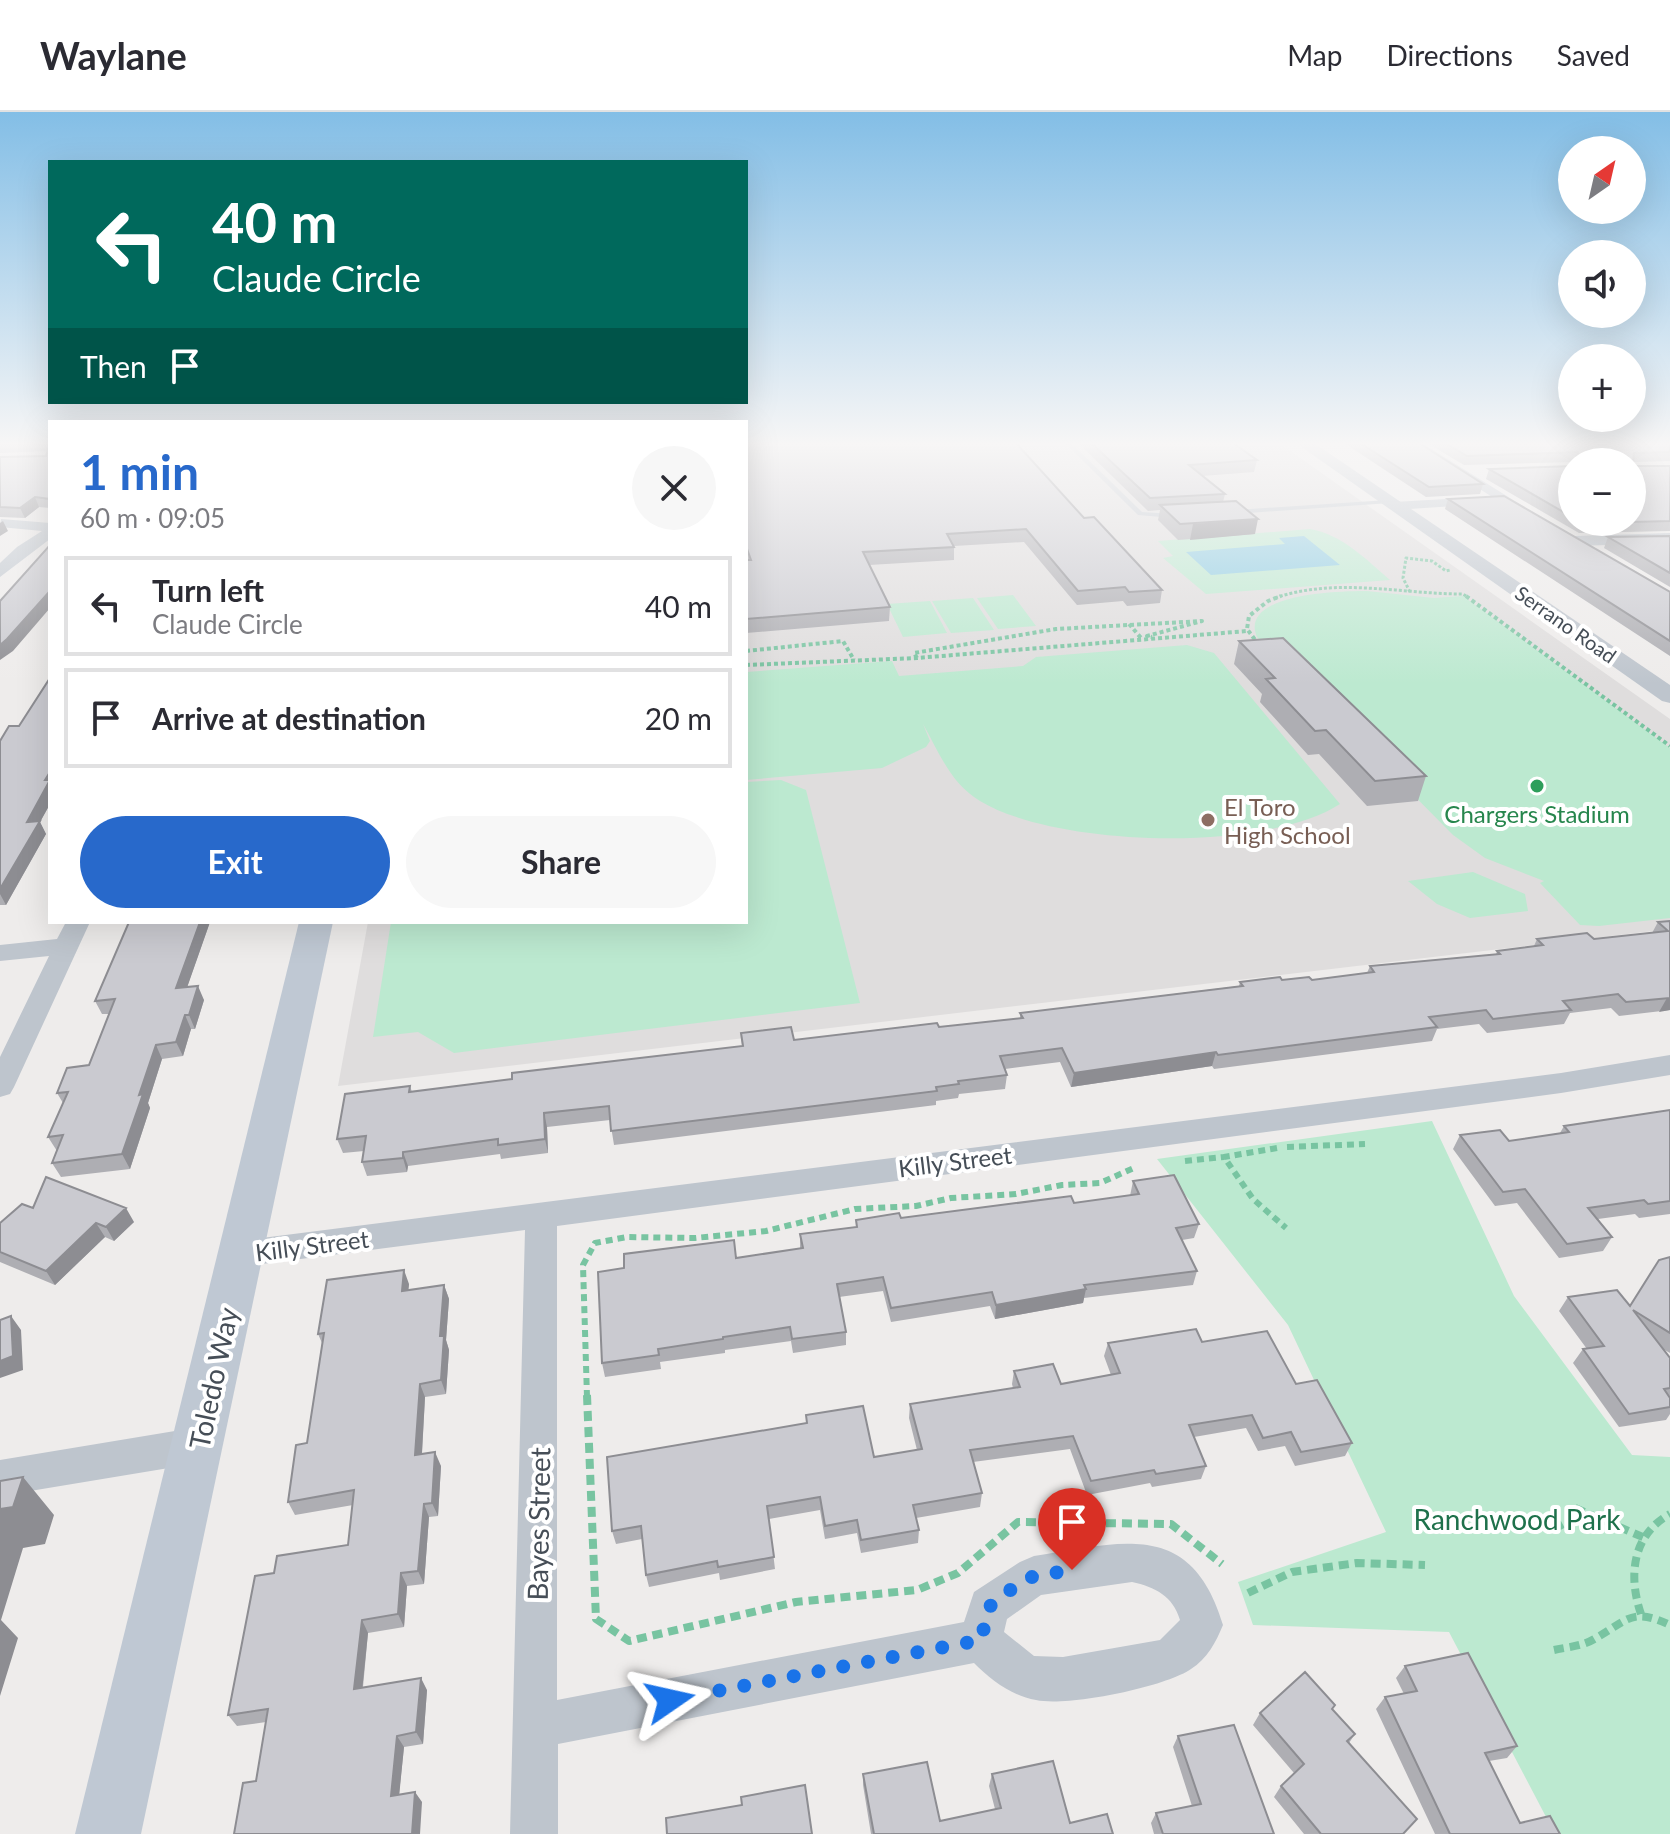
<!DOCTYPE html>
<html lang="en">
<head>
<meta charset="utf-8">
<style>
  :root { --surface:#fff; --page:#f7f7f7; --text:#2b2b33; --muted:#7c7c81; --line:#e1e1e2; --accent:#2869cb }
  body { margin:0; font-family:Lato,sans-serif; background:var(--page); color:var(--text); height:100vh; display:flex; flex-direction:column; font-size:30px; white-space:nowrap }
  * { box-sizing:border-box; margin:0 }
  p { font-size:26px; color:var(--muted) }
  .icon { flex:none; width:44px; height:44px; fill:none; stroke:currentColor; stroke-width:2; stroke-linecap:round; stroke-linejoin:round }
  .map { position:relative; flex:1; overflow:hidden }
  .side { position:absolute; left:48px; top:308px; width:700px; height:504px; display:flex; flex-direction:column; background:var(--surface); border-radius:0px; box-shadow:0 8px 32px #0002 }
  .side>* { flex:none }
  .banner { position:absolute; left:48px; top:48px; width:700px; height:244px; border-radius:0px; box-shadow:0 8px 32px #0002; background:#00695c; color:#fff; overflow:hidden }
  .needle { width:52px; rotate:34deg }
  .fabs { position:absolute; left:1558px; top:24px; display:grid; gap:16px }
  .fabs a { display:grid; place-items:center; width:88px; height:88px; border-radius:50%; background:var(--surface); box-shadow:0 8px 32px #0002; font-size:40px }
  .pin { position:absolute; display:grid; place-items:center; width:68px; height:68px; color:#fff; margin:-82px -34px; border-radius:50% 50% 50% 0; rotate:-45deg; box-shadow:0 0 8px #0007 }
  .pin .icon { rotate:45deg }
  .me { position:absolute; width:88px; margin:-44px; rotate:79deg; stroke-linejoin:round; filter:drop-shadow(0 0 6px #0008) }
  .turn { display:flex; align-items:center; gap:28px; height:168px; padding:0 32px; font-size:36px }
  .turn .icon { width:104px; height:104px; stroke-width:2.5 }
  .turn b { display:block; font-size:56px; line-height:68px }
  .then { display:flex; align-items:center; height:76px; padding:0 32px; background:#0003; gap:16px; font-size:30px }
  .round { display:grid; place-items:center; flex:none; width:84px; height:84px; border-radius:42px; background:var(--page) }
  .overview { display:flex; align-items:center; justify-content:space-between; height:136px; padding:0 32px }
  h1 { font-size:48px; font-weight:700; line-height:60px; color:var(--accent) }
  .primary-button { display:flex; gap:16px; margin-top:auto; padding:16px 32px }
  .primary-button a { flex:1; height:92px; border-radius:48px; background:var(--accent); color:#fff; font-size:32px; font-weight:700; line-height:92px; text-align:center }
  .primary-button a+a { background:var(--page); color:var(--text) }
  ul { padding:0; list-style:none }
  li { display:flex; align-items:center; gap:24px; height:100px; margin:0 16px 12px; padding:0 16px; border:4px solid var(--line); border-radius:0px }
  li div { flex:1 }
  li b { display:block; font-size:30px }
  li em { font-style:normal }
  header { display:flex; align-items:center; gap:48px; box-sizing:border-box; height:112px; padding:0 40px; background:var(--surface); border-bottom:2px solid var(--line) }
  header strong { font-size:38px }
  nav { display:flex; gap:44px; margin-inline-start:auto; font-size:28px }
  .map>svg:first-child { display:block }
  .education { fill:#dfdddd }
  .green { fill:#bce9d0 }
  .water { fill:#8dcde3 }
  .lines { fill:none; stroke-linecap:round; stroke-linejoin:round }
  .path-far3 { stroke:#78c4a1; stroke-width:3; stroke-dasharray:3 2; stroke-linecap:butt }
  .path-far2 { stroke:#78c4a1; stroke-width:4; stroke-dasharray:4 3; stroke-linecap:butt }
  .path-far1 { stroke:#78c4a1; stroke-width:6; stroke-dasharray:7 5; stroke-linecap:butt }
  .path { stroke:#78c4a1; stroke-width:8; stroke-dasharray:10 6; stroke-linecap:butt }
  .service { fill:#bec5cd; fill-rule:evenodd }
  .minor { fill:#bec5cd; fill-rule:evenodd }
  .tertiary { fill:#bec5cd; fill-rule:evenodd }
  .secondary { fill:#bfc8d3; fill-rule:evenodd }
  .wall { fill:#aeaeb3 }
  .shaded-wall { fill:#8d8d92 }
  .building { fill:#cacad0; stroke:#8d8d92; stroke-width:2 }
  .route { stroke:#1a73e8; stroke-width:14; stroke-dasharray:0 25.2 }
  .leisure-dot { fill:#2e9e5b; stroke:#fff; stroke-width:3 }
  .education-dot { fill:#8d6e63; stroke:#fff; stroke-width:3 }
  .labels { text-anchor:middle; dominant-baseline:central; stroke-width:8; stroke-linejoin:round; paint-order:stroke }
  .far-street-label { font-size:20px; fill:#464e57; stroke:#fff }
  .education-label { font-size:24px; fill:#785e54; stroke:#fff; text-anchor:start }
  .leisure-label { font-size:24px; fill:#27864d; stroke:#fff }
  .street-label { font-size:24px; fill:#464e57; stroke:#fff }
  .near-street-label { font-size:28px; fill:#464e57; stroke:#fff }
  .near-park-label { font-size:28px; fill:#1e714b; stroke:#fff }
</style>
</head>
<body>
<header>
<strong>Waylane</strong>
<nav><a>Map</a><a>Directions</a><a>Saved</a></nav>
</header>
<div class="map">
<svg width="1670" height="1722" viewBox="0 0 1670 1722">
  <rect width="100%" height="100%" fill="#eeeceb"/>
  <path class="education" d="M746 331H1279L1670 607V817L338 974 368 810H746Z"/>
  <path class="green" d="M1310 417C1341 422 1366 447 1390 468L1206 482 1163 446 1173 444 1158 429Z
    M1367 479 1434 486 1463 484 1670 636V806L1599 814 1580 813 1540 771 1544 769 1485 746 1453 723 1257 525C1238 481 1341 479 1367 479Z
    M1013 483 1036 514 998 517 977 486Z
    M973 486 994 518 951 521 932 489Z
    M930 489 947 521 903 525 887 492Z
    M1187 533 1214 541 1340 692C1265 741 1056 735 980 689 950 671 939 640 923 612L930 629 926 635 882 656 746 668V560L892 549 899 564 1023 554 1036 545Z
    M781 668 806 678 860 891 454 941 418 920 373 925 391 810H746V670Z
    M1473 760 1525 782 1528 799 1470 806 1437 792 1408 769Z
    M1432 1009 1514 1184 1632 1343 1670 1345V1722H1555L1449 1520 1253 1513 1238 1470 1386 1420 1288 1213 1157 1047Z"/>
  <path class="water" d="M1304 424 1340 453 1211 463 1186 440 1285 432 1279 426Z"/>
  <g class="lines">
    <path class="path-far3" d="M1410 480 1403 466 1406 446 1432 449 1446 459 1450 458
      M1275 486C1335 465 1401 482 1463 482L1469 486"/>
    <path class="path-far2" d="M1466 484 1670 634
      M1129 512 1142 527
      M1259 533 1247 517 1249 504 1268 489 1281 484
      M746 539 843 529 854 548
      M917 546 914 541 1056 517 1202 509 1147 524 1152 525
      M746 553 917 546 1247 519"/>
    <path class="path-far1" d="M1287 1035 1365 1032
      M1277 1036 1224 1045 1253 1087 1286 1116
      M1185 1049 1224 1045
      M587 1285 583 1153 595 1131 627 1125 695 1126 766 1119 855 1097 916 1094 951 1086 1016 1082 1062 1073 1100 1071 1136 1055"/>
    <path class="path" d="M587 1283 596 1507 629 1529 796 1490 917 1478 958 1461 1018 1410 1171 1412 1222 1452
      M1554 1417 1572 1407 1575 1396 1645 1426
      M1248 1481 1292 1460 1357 1451 1425 1453
      M1641 1502C1628 1464 1632 1423 1670 1402
      M1554 1538C1568 1535 1584 1534 1596 1526 1628 1508 1632 1495 1670 1513"/>
    <path class="service" d="M1065 331H1071L1142 400 1173 402 1176 404 1173 406 1138 403Z
      M1388 388 1390 389V391L1235 402 1232 400 1235 398Z"/>
    <path class="minor" d="M1408 331H1422L1537 403 1530 407 1525 406Z
      M1480 385 1485 386V392L1394 398 1387 394 1394 390Z
      M1 407 50 411V427L0 465V451L17 435 42 419 0 415Z
      M1670 421V431L1575 434 1567 429 1575 424Z
      M66 810H90L14 975 10 982 0 985V945L49 844 0 849V833L57 827Z
      M1670 943V963L1561 981 557 1114V1588L964 1510 974 1480 1020 1450 1034 1444C1121 1431 1191 1406 1223 1513 1216 1530 1207 1547 1191 1557 1165 1575 1068 1595 1036 1588 1012 1584 991 1568 974 1551L558 1632V1722H510L525 1118 239 1155 227 1151 223 1142 227 1133 239 1129 1561 961ZM1132 1470C1155 1475 1173 1484 1180 1508L1160 1528 1063 1545 1034 1544 1004 1520 1007 1507 1041 1483Z
      M199 1315 212 1321 218 1333 212 1345 199 1351 0 1384V1348Z"/>
    <path class="tertiary" d="M1296 331H1314L1670 573V591L1662 589Z"/>
    <path class="secondary" d="M299 810H333L141 1722H75Z"/>
  </g>
  <path class="wall" d="M0 331H50V396L39 395 25 406 0 405V345L46 344 48 339 0 341Z
    M746 331 1084 406 1162 478 1160 491 1127 494 1123 489 1077 493 1024 430 954 434V448L869 453 890 495 889 509 746 521Z
    M1078 331H1233L1257 348 1254 360 1202 364 1225 382 1223 390 1255 422 1178 428 1158 408 1160 398 1148 399Z
    M1344 331H1419L1483 372 1480 382 1426 385Z
    M1427 331H1670V349L1633 350 1636 354H1670V419L1579 421 1486 367 1489 357 1572 354V410H1632V350H1574L1464 353Z
    M1448 387 1670 480V544L1445 397Z
    M1670 424V475L1604 436 1608 425Z
    M1239 529 1426 664 1418 689 1367 694 1319 642 1308 643 1260 590 1262 582 1234 552Z
    M50 566V692L40 710 46 722 6 793H0V629L19 614Z
    M1670 809V898L1619 904 1611 896 1570 901 1564 912 1487 921 1479 912 1437 917 1432 929 1214 957 1212 954 1071 975 1060 950 1005 957 1007 963 1005 977 959 982 958 986 936 989V993L614 1033 610 1008 547 1015 548 1041 501 1047 500 1042 408 1054 407 1060 367 1064 362 1050 364 1039 343 1041 337 1027 410 974 412 980 512 967 742 934 741 921 794 928 939 915 1020 906V901L1239 874 1240 870 1312 868 1367 861 1370 854 1496 843 1497 839 1534 834 1537 827H1594L1652 821 1658 810Z
    M129 810H210L187 875 204 888 195 917H191L183 944 162 947 148 991 150 996 130 1057 61 1065 52 1051 57 1039 48 1025 63 991 57 981 89 953 109 902H102L95 889Z
    M1670 998V1102L1639 1106 1635 1102 1598 1107 1612 1125 1603 1139 1559 1146 1517 1091 1495 1094 1453 1037 1460 1023 1509 1029 1560 1021 1564 1014Z
    M1133 1069 1199 1112 1194 1126 1182 1128 1197 1159 1193 1173 1084 1186 1083 1191 995 1207 990 1194 891 1210 883 1179 839 1185 846 1220V1233L793 1241 791 1229 725 1238V1241L660 1250 661 1257 605 1265 602 1251 624 1156 736 1146 800 1137V1122L856 1115V1108L901 1106 1074 1091 1130 1084Z
    M33 1096 134 1110 114 1129 105 1125 55 1173 0 1150V1111Z
    M1670 1145V1241L1663 1237 1670 1246V1302L1666 1308 1619 1315 1573 1251 1583 1237H1587L1559 1199 1568 1185 1629 1194Z
    M409 1172 408 1178 444 1173 449 1187 446 1228 449 1238 446 1282 425 1285 422 1342 441 1354 438 1404 429 1405 424 1472 407 1474 404 1515 368 1521 363 1575 427 1578 423 1632 404 1635 399 1682 422 1690 256 1669 266 1610 237 1614 228 1603 274 1461 348 1433 353 1393 295 1403 288 1390 307 1331 322 1231 318 1222Z
    M1202 1230 1296 1272 1352 1331 1345 1344 1295 1354 1285 1334 1258 1339 1246 1316 1194 1325 1206 1354 1201 1367 1152 1375 1150 1371 1087 1383 1070 1337 973 1350 982 1381 980 1395 916 1406 919 1418 918 1431 861 1441 857 1421 825 1427 820 1398 769 1407 775 1457 720 1468 719 1461 649 1475 646 1463 642 1427 616 1432 612 1419 806 1311V1303L874 1345 917 1338 909 1306 910 1292 1013 1276 1012 1272 1014 1259 1061 1272 1111 1263 1104 1244 1108 1231Z
    M1405 1554 1517 1634 1507 1646 1489 1649 1520 1711 1560 1722H1435L1376 1597 1385 1585 1404 1582 1396 1566Z
    M1332 1598 1355 1622 1349 1631 1404 1722H1304L1274 1685 1281 1674 1294 1661 1253 1613 1260 1601Z
    M1178 1624 1274 1722H1154L1151 1711 1156 1701 1192 1694 1173 1635Z
    M863 1662 940 1709 995 1697 989 1674 992 1662 1070 1711 1113 1722H871L863 1673Z"/>
  <path class="shaded-wall" d="M35 385 39 395 25 406 20 396Z
    M1258 407 1255 422 1190 428 1193 412Z
    M3 409 8 419 0 424V411Z
    M50 479V496L13 539 0 548V533Z
    M50 660V692L40 710 46 722 6 793 0 782V777L27 710Z
    M200 810H210L182 890 176 876Z
    M198 874 204 888 195 917 189 903Z
    M1667 886H1670V898L1659 900Z
    M185 903 191 917 183 944 176 930Z
    M156 933 162 947 148 991 150 996 130 1057 122 1042 139 983Z
    M1216 940 1212 954 1071 975 1074 961Z
    M544 1001 547 1015 548 1041 545 1027Z
    M403 1040 408 1054 407 1060 403 1046Z
    M126 1096 134 1110 114 1129 106 1115Z
    M96 1111 105 1125 55 1173 46 1159Z
    M404 1158 409 1172 407 1193 402 1179Z
    M444 1173 449 1187 446 1228 449 1238 446 1282 441 1268 440 1224Z
    M1086 1177 1083 1191 995 1207 996 1193Z
    M11 1204 21 1218 23 1258 0 1266V1249Z
    M420 1272 425 1285 421 1357 415 1343Z
    M435 1340 441 1354 438 1404 432 1391Z
    M23 1365 54 1403 45 1432 23 1436 1 1508 18 1526 0 1584V1397Z
    M424 1392 429 1405 424 1472 418 1459Z
    M401 1461 407 1474 404 1515 398 1502Z
    M362 1508 368 1521 361 1589 354 1577Z
    M421 1566 427 1578 423 1632 416 1620Z
    M397 1624 404 1635 398 1695 391 1684Z
    M415 1680 422 1690 420 1722H412Z"/>
  <path class="building" d="M47 331H50V387L35 385 20 396 0 395V345L46 344 49 333Z
    M746 331H1016L1084 406 1094 405 1162 478 1129 480 1125 475 1078 479 1026 417 947 422 954 435 863 440 890 495 746 507V448H751L746 434Z
    M1091 331H1233L1257 348 1189 353 1225 382 1150 386Z
    M1360 331H1419L1483 372 1429 375Z
    M1445 331H1670V340L1634 341 1633 351 1636 354H1670V409L1632 410V350H1578V340L1467 344Z
    M1572 354V405L1489 357Z
    M1504 384 1670 480V529L1448 387Z
    M1236 389 1258 407 1180 412 1160 393Z
    M1670 424V461L1608 425Z
    M50 433V479L7 527 0 533V489Z
    M1283 526 1426 664 1375 669 1326 618 1315 619 1266 567 1275 566 1239 529Z
    M50 566V660L45 668H50L27 710 40 709 0 777V629L9 614H19Z
    M1670 809V886L1626 890 1618 882 1563 889 1571 898 1534 902 1493 907 1486 898 1429 905 1437 915 1218 943 1216 940 1074 961 1062 936 1000 944 1007 963 958 969 959 972 936 975 937 979 611 1019 609 994 544 1001 545 1027 498 1033V1027L403 1040V1046L362 1050 366 1024 337 1027 345 982 410 974 409 980 512 967V961L743 934 741 921 791 915 794 928 937 911 939 915 1023 906 1020 901 1243 874 1240 870 1280 865 1282 868 1309 865 1312 868 1374 860 1370 854 1500 842 1497 839 1543 833 1537 827 1587 821 1594 827 1668 819 1658 810Z
    M129 810H200L176 876 198 874 189 903H185L176 930 156 933 139 983 143 982 122 1042 52 1051 63 1023 48 1025 68 980 57 981 67 956 89 953 115 887 95 889Z
    M1670 998V1089L1648 1092 1644 1088 1588 1096 1612 1125 1567 1132 1525 1077 1503 1080 1460 1023 1500 1018 1509 1029 1569 1020 1564 1014Z
    M1174 1063 1199 1112 1176 1116 1197 1159 1084 1173 1086 1177 996 1193 992 1180 891 1196 883 1165 837 1172 846 1220 792 1227 790 1215 723 1225V1227L658 1237 659 1243 602 1251 598 1160 624 1156V1142L734 1128 736 1146 803 1136 800 1122 857 1115 856 1108 899 1101 901 1106 1071 1084 1074 1091 1139 1082 1133 1069Z
    M46 1065 126 1096 106 1115 96 1111 46 1159 0 1140V1111L22 1092 33 1096Z
    M1670 1145V1221L1633 1198 1670 1246V1276L1664 1277 1670 1286V1295L1629 1302 1583 1237 1604 1234 1568 1185 1617 1178 1630 1194 1659 1148Z
    M404 1158 402 1179 444 1173 440 1224H444L441 1268 420 1272 415 1343 435 1340 432 1391 424 1392 418 1459 401 1461 398 1502 362 1508 354 1577 421 1566 416 1620 397 1624 391 1684 415 1680 412 1722H234L243 1671 256 1669 268 1597 228 1603 255 1464 274 1461 277 1444 348 1433 354 1378 288 1390 296 1333 307 1331 324 1221 318 1222 327 1168Z
    M11 1204 13 1244 0 1249V1208Z
    M1196 1217 1202 1230 1267 1219 1296 1272 1317 1268 1352 1331 1301 1340 1291 1320 1263 1326 1252 1303 1189 1313 1206 1354 1156 1362 1154 1358 1091 1369 1073 1324 970 1338 982 1381 913 1393 919 1418 861 1428 857 1408 825 1414 820 1385 767 1394 774 1445 718 1455 717 1449 646 1463 641 1414 612 1419 607 1345 807 1311 806 1303 863 1294 874 1345 922 1337 910 1292 1020 1275 1014 1259 1053 1252 1061 1272 1120 1261 1108 1231Z
    M23 1365 13 1395 0 1397V1369Z
    M1468 1541 1517 1634 1485 1641 1520 1711 1550 1704 1560 1722H1450L1385 1585 1417 1579 1405 1554Z
    M1305 1560 1335 1593 1332 1597 1355 1622 1347 1629 1417 1707 1403 1722H1321L1281 1674 1304 1652 1260 1601Z
    M1234 1613 1274 1722H1163L1156 1701 1201 1692 1178 1624Z
    M1053 1649 1070 1711 1107 1702 1113 1722H874L863 1662 927 1650 940 1709 1001 1696 992 1662Z
    M805 1673 812 1722H667L666 1706 742 1693 741 1685Z"/>
  <linearGradient id="sky" x2="0" y2="1"><stop stop-color="#83bee6"/><stop offset="0.58" stop-color="#f7f6f6"/><stop offset="1" stop-color="#f7f6f6" stop-opacity="0"/></linearGradient>
  <rect width="1670" height="572" fill="url(#sky)"/>
  <g class="lines">
    <path class="route" d="M670 1588 981 1528 989 1495 1014 1475 1034 1464 1072 1458"/>
  </g>
  <circle class="leisure-dot" cx="1537" cy="674" r="8"/>
  <circle class="education-dot" cx="1208" cy="708" r="8"/>
  <g class="labels">
    <g class="far-street-label">
      <text transform="translate(1566 512) rotate(35)">Serrano Road</text>
    </g>
    <g class="education-label">
      <text x="1224" y="694">El Toro<tspan x="1224" dy="28">High School</tspan></text>
    </g>
    <g class="leisure-label">
      <text x="1537" y="701">Chargers Stadium</text>
    </g>
    <g class="street-label">
      <text transform="translate(955 1049) rotate(-7)">Killy Street</text>
      <text transform="translate(312 1133) rotate(-7)">Killy Street</text>
    </g>
    <g class="near-street-label">
      <text transform="translate(213 1266) rotate(-78)">Toledo Way</text>
      <text transform="translate(538 1412) rotate(-89)">Bayes Street</text>
    </g>
    <g class="near-park-label">
      <text x="1517" y="1407">Ranchwood Park</text>
    </g>
  </g>
</svg>
<div class="fabs">
<a><svg class="needle" viewBox="-14 -14 28 28"><path d="M0-13l5 13h-10z" fill="#e53935"/><path d="M0 13l5-13h-10z" fill="#7c7c81"/></svg></a>
<a><svg class="icon" aria-label="sound" viewBox="0 0 24 24"><path d="M4 9h4l5-4v14l-5-4H4zM17 9q2 3 0 6"/></svg></a>
<a>+</a>
<a>−</a>
</div>
<div class="pin" style="left:1072px;top:1458px;background:#d93025"><svg class="icon" aria-label="arrive" viewBox="0 0 24 24"><path d="M6 21V4h12l-3 4 3 4H6"/></svg></div>
<svg class="me" style="left:670px;top:1588px" viewBox="-20 -20 40 40"><path d="M0-17L14 15 0 8-14 15z" fill="#1a73e8" stroke="#fff" stroke-width="4"/></svg>
<div class="banner">
<div class="turn"><svg class="icon" aria-label="left" viewBox="0 0 24 24"><path d="M17 20v-9H6M10 6l-5 5 5 5"/></svg><div><b>40 m</b>Claude Circle</div></div>
<div class="then">Then<svg class="icon" aria-label="arrive" viewBox="0 0 24 24"><path d="M6 21V4h12l-3 4 3 4H6"/></svg></div>
</div>
<section class="side">
<div class="overview"><div><h1>1 min</h1><p>60 m · 09:05</p></div><a class="round"><svg class="icon" aria-label="close" viewBox="0 0 24 24"><path d="M6 6l12 12M18 6L6 18"/></svg></a></div>
<ul>
<li><svg class="icon" aria-label="left" viewBox="0 0 24 24"><path d="M17 20v-9H6M10 6l-5 5 5 5"/></svg><div><b>Turn left</b><p>Claude Circle</p></div><em>40 m</em></li>
<li><svg class="icon" aria-label="arrive" viewBox="0 0 24 24"><path d="M6 21V4h12l-3 4 3 4H6"/></svg><div><b>Arrive at destination</b></div><em>20 m</em></li>
</ul>
<div class="primary-button"><a>Exit</a><a>Share</a></div>
</section>
</div>
</body>
</html>
